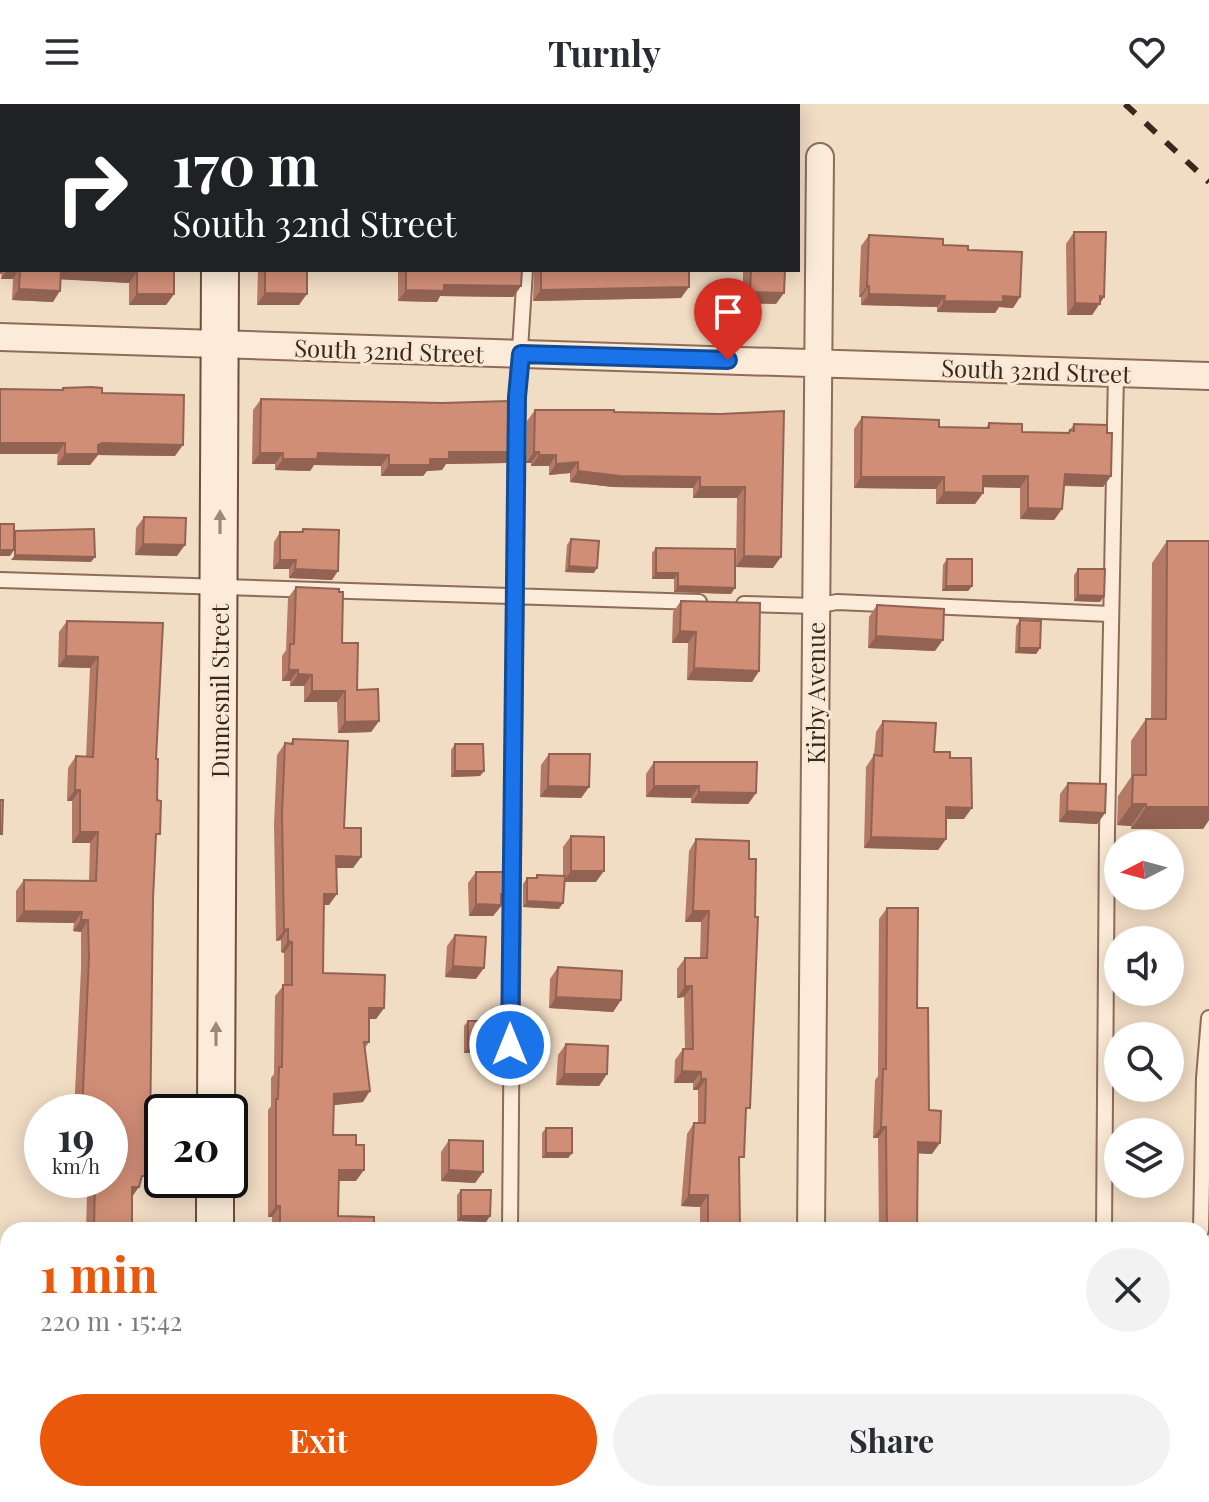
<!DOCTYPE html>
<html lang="en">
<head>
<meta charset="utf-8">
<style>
  :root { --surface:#fff; --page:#f2f2f3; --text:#2b2b33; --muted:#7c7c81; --accent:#ea580c }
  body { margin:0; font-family:"Playfair Display",serif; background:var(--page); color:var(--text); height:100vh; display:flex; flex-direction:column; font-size:30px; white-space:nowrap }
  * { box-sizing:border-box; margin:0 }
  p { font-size:26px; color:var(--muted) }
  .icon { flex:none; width:44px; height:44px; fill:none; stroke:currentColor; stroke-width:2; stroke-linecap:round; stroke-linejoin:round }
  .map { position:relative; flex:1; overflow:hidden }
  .details { position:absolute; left:0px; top:1118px; width:1210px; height:280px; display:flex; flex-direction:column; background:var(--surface); border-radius:24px 24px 0 0; box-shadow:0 4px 20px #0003 }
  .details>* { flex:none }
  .banner { position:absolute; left:0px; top:0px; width:800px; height:168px; box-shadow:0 4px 20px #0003; background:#202124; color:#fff; overflow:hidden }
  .needle { width:52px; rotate:264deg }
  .buttons { position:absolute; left:1104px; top:726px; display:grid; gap:16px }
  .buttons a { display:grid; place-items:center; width:80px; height:80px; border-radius:50%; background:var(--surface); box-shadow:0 4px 20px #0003; font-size:40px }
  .speed { position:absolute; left:24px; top:990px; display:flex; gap:16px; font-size:40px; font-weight:700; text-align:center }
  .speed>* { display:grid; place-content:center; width:104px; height:104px; border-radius:50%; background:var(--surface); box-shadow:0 4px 20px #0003; line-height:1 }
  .speed small { font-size:20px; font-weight:400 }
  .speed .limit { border:4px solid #111; border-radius:12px; background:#fff; color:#111 }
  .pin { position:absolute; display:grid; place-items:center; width:68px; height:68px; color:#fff; margin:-82px -34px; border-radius:50% 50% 50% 0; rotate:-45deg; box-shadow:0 0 8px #0007 }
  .pin .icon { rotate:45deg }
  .me { position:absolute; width:88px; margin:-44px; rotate:0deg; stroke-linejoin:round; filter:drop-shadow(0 0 6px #0008) }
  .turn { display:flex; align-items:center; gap:28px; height:168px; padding:0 40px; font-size:36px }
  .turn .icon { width:104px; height:104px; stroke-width:2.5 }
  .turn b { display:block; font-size:56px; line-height:68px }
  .round { display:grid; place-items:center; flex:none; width:84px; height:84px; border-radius:42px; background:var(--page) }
  .headline { display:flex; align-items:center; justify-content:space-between; height:136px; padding:0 40px }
  h1 { font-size:48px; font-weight:700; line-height:60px; color:var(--accent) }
  .primary-button { display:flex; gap:16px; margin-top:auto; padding:16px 40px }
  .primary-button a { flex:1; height:92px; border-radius:48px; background:var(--accent); color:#fff; font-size:32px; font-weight:700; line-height:92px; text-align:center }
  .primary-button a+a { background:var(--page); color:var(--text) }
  header { display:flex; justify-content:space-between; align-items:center; height:104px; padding:0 40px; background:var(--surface); font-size:36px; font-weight:700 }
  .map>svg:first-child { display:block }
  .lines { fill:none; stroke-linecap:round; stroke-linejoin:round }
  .lane-casing { stroke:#8d6c59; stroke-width:18 }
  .street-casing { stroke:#8d6c59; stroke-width:30 }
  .secondary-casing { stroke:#6f4d3c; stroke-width:40 }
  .lane { stroke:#fbebd8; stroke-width:14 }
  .street { stroke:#fbebd8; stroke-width:26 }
  .secondary { stroke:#fbebd8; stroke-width:36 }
  .rail { stroke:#3c271e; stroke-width:6; stroke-dasharray:14 14; stroke-linecap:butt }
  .wall { fill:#b47a66 }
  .shaded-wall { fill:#926353 }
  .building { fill:#d18e77; stroke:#926353; stroke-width:2 }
  .oneway { fill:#9c897b }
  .route-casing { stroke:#114b97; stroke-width:20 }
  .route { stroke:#1a73e8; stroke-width:14 }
  .labels { text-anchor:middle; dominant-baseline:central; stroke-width:6; stroke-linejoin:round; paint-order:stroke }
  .street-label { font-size:24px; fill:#3c271e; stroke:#f8e8d4 }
</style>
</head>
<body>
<header><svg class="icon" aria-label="menu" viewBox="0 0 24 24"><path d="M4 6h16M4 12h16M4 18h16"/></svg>Turnly<svg class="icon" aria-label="heart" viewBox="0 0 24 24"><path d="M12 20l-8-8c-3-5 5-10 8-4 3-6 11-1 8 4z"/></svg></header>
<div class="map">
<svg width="1209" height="1398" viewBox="0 0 1209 1398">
  <rect width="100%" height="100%" fill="#f1dcc4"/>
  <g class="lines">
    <g class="lane-casing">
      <path id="lane" d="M531 2V0
        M0 476 699 498
        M744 500 815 502 837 498 1110 510
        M510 1126 517 293 525 166
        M1104 1126 1107 727 1116 269
        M1201 1126 1204 974 1209 914
        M1202 1342V1350
        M508 1398V1390
        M1103 1398V1390
        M1190 1398 1191 1390"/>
    </g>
    <g class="street-casing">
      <path id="street" d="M0 233 1209 272
        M811 1126 820 53
        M810 1398V1390"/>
    </g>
    <g class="secondary-casing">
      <path id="secondary" d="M222 2V0
        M216 1008 220 166
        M215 1126V1076
        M214 1390V1398"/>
    </g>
    <use href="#lane" class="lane"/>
    <use href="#street" class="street"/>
    <use href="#secondary" class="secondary"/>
    <path class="rail" d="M1125 0 1209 78"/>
  </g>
  <path class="wall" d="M1074 128 1104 193 1092 211H1067L1066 140Z
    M869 131 968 146 1020 193 1013 204 999 203 995 209 937 208V203L861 201V193H859L861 142Z
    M2 166H174V190L166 201H129V179L61 175 53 198 12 196 13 175H1Z
    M258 166H307L299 201H257Z
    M398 166H522L521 182 513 193 440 192 437 198 398 197Z
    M534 166H689L681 194 533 197Z
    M743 166H785L776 200 743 199Z
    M63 284 102 289 175 352 98 351 90 361H57L61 286Z
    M261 295 506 359 446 360 442 366 427 367 423 372H381V362L314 361 310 367 275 366V360H252L253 306Z
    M535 306 720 310 773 464 736 463 737 394H693V384L613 383 570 378V369L549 371V362H531V359H526L527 317Z
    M862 313 939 323 986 324 989 319 1022 328 1068 329 1074 320 1107 329 1111 372 1103 383 1064 382 1062 405 1054 416 1020 415V384L983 383V389L975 400H936V385L854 384V325Z
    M144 413 177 452 135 451 136 424Z
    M303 425 332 476 289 474V465H273L274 438 280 428H300Z
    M571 435 594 469 565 468 567 441Z
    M1167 437H1209V716L1203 725H1131V722L1117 721 1118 692 1131 673V637L1146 615H1151L1152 459Z
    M656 444 731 490 674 488V475H652V449Z
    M947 455 972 482 968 487H942L943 461Z
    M1078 465 1100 498 1074 497V471Z
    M296 483 342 539 357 586 379 617 371 628 338 629 337 598H304V582H290V577H282V552L286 546 288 494Z
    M681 497 759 567 752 578 687 576 688 539H672L673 508Z
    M877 501 935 547 868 544 869 513Z
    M1020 516 1040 544 1036 550 1015 549 1016 522Z
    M67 517 163 519 156 655 155 736 147 1037 140 1080 132 1093V1126H86L87 1091H74V1076H110V1008H74L81 865V828L73 827 74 819 16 818V787L24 776 89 777 90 739H72V697H67L68 664 76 652 86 653 90 564 58 563 59 528Z
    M883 617 934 648 950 654 964 715H946V735L938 746 864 744 866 663 874 651 876 628Z
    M293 635 361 753 353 764H336L329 801H323V869L384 904 376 915H369V938L365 944 363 998 334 1001 333 1031 356 1077H339L338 1112 374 1126H272V1113H268V1006L271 1002V974L274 970 275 892 284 881V849L281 848V836L276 837 274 721 277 651 285 639 290 640Z
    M455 640 484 667 480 672 451 673V646Z
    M549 650 589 683 581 694 540 693 541 661Z
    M654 658 756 689 748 700 691 699V694L646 693V670Z
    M1068 679 1105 709 1097 720 1059 718 1060 690Z
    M571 732 596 778H564L559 805 523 803V780L527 774H535L537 771 563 772V743Z
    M696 735 746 1010 739 1060 740 1126H700V1103L681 1102 687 1030 694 1019H698V986H693V979H674L675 956 683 945H685L684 893 677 894V865L685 854H700L701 818H685L689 747Z
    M476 768 511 790 493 812H469L468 779Z
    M887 804 917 904 929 1006 932 1050 917 1049V1126H879L878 1034H873L875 976 878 972 879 815Z
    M455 831 476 875 445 873 447 842Z
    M558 863 621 896 613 908 549 904 550 875Z
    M468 917 492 949H464V922Z
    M566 940 607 970 599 982 556 981 558 951Z
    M546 1024 572 1049 568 1054H542V1029Z
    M449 1036 483 1068 475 1079 441 1077V1048Z
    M461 1086 490 1112 486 1118 457 1117V1091Z
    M8 1177V1210H3L5 1181Z
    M3 1247 8 1318 0 1317V1251Z
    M540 1390H573V1398H540Z
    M700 1390H747L746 1398H700Z
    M874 1390H956L951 1398H874Z"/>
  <path class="shaded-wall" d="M0 159H2V166H4L1 170H0Z
    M7 166H19L13 175H1Z
    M60 166H99L137 168 129 179 54 175Z
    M444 181 521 182 513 193 440 192 437 198 398 197 406 186Z
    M867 182H869L861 193H859Z
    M689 183 681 194 533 197 541 186Z
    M19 185 60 187 53 198 12 196Z
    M750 188 784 189 776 200 743 199Z
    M265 189 307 190 299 201H257Z
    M137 190H174L166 201H129Z
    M869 190 945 192 937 203 861 201Z
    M1003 192 1020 193 1013 204 999 203 995 209 937 208 944 197Z
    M1100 192 1104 193 1092 211H1067L1075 199Z
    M0 339H65L57 350H0Z
    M102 339 183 341 175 352 98 351 90 361H57L65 350Z
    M449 348H514L506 359 446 360 442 366 427 367 423 372H381L389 361 430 355Z
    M534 348H539L531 359H526Z
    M260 349H283L275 360H252Z
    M318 349 389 351 381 362 314 361 310 367 275 366 283 355Z
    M539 351H556L549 362H531Z
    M578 358 570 369 549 371 556 360Z
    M578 367 700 373 693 384 613 383 570 378Z
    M1065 370 1111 372 1103 383 1057 381Z
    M983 372H1028L1020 384 975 383Z
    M861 373H944L936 385 854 384Z
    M700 383H745L737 394H693Z
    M944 388 983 389 975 400H936Z
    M1028 404 1062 405 1054 416 1020 415Z
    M143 440 185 441 177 452 135 451Z
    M0 446H14L10 452H0Z
    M15 451 95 453 91 458 11 456Z
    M744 452 781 453 773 464 736 463Z
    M280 456H296L289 465H273Z
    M569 462 597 464 594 469 565 468Z
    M295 465 338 467 332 476 289 474Z
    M656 469H678L674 475H652Z
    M678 482 735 484 731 490 674 488Z
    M946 482H972L968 487H942Z
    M1078 491 1104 492 1100 498 1074 497Z
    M680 527 696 528 688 539H672Z
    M876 532 943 536 935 547 868 544Z
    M1019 544H1040L1036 550 1015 549Z
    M66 552 98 553 90 564 58 563Z
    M694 564 759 567 752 578 687 576Z
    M289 566H298L290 577H282Z
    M298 570 312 571 304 582H290Z
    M312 587H345L337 598H304Z
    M379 617 371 628 338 629 345 618Z
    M455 667H484L480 672 451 673Z
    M548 682 589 683 581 694 540 693Z
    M654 682H699L691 694 646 693Z
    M75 686H80L72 697H67Z
    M699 688 756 689 748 700 691 699Z
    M1132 700H1146L1131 722 1117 721Z
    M946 703 972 704 964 715H939Z
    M1146 703H1209V716L1203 725H1131Z
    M1067 707 1105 709 1097 720 1059 718Z
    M80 728H98L90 739H72Z
    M871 733 946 735 938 746 864 744Z
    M336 752 361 753 353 764H329Z
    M571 767H604L596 778H563Z
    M324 790H337L329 801H316Z
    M501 790H511L493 812H469L476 800Z
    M527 797 563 799 559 805 523 803Z
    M24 807 82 808 74 819 16 818Z
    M693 807H709L701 818H685Z
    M81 816H88L81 828 73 827Z
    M288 825 281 836 276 837 284 826Z
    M288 837 292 838 284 849 281 848Z
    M453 862 484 864 476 875 445 873Z
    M685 882H692L684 893 677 894Z
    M556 893 621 896 613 908 549 904Z
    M369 904H384L376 915H362Z
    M468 943 496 944 492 949H464Z
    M682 967 701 968 693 979H674Z
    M564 970H607L599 982 556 981Z
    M701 975H706L698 986H693Z
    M370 987 363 998 326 1002 334 990Z
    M881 1023H886L878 1034H873Z
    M918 1038 940 1039 932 1050 910 1049Z
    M546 1049H572L568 1054H542Z
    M339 1066H364L356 1077H331Z
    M449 1066 483 1068 475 1079 441 1077Z
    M82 1079H95L87 1091H74Z
    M132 1083H139L131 1094Z
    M689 1091H708L700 1103 681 1102Z
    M276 1102H280L272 1113H268Z
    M461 1112H490L486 1118 457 1117Z
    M8 1202V1210H3Z
    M2 1312H8V1318L0 1317Z
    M57 1390H102L100 1394 54 1393Z
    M911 1390H956L951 1398H882Z"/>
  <path class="building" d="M95 0H146V2H95Z
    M301 0H387V2H301Z
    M1074 128H1106L1104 193 1100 192V200L1075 199Z
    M869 131 943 135V141L968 142V146L1022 148 1020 193 1003 192V198L944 197 945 192 869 190V182H867Z
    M0 135H2V159H0Z
    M20 166H61L60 187 19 185Z
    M99 166H174V190H137V168Z
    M265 166H307V190L265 189Z
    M406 166H522L521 182 444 181V187L406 186Z
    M541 166H689V183L541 186Z
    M751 166H785L784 189 750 188Z
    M91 283 102 284V289L184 291 183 341 102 339 98 341V350H65V339H0V285L63 286V284Z
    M261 295 442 299 508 297V305L515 306 514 348H449V355H430V361H389V351L318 349 317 355H283V349H260Z
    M535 306H614V308L720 310 784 307 781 453 744 452 745 383H700V373L620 372 578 367V358L556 360V351H539V348H534Z
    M862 313 939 316V323L989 324V319L1022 320V328L1069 329 1070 326 1074 327V320L1107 321V329H1112L1111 372 1065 370 1062 405 1028 404V372H983V389L944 388V373H861Z
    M144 413 186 414 185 441 143 440Z
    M0 420H14V446H0Z
    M94 425 95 453 15 451V427Z
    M303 425 339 426 338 467 295 465 296 456H280V428H303Z
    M571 435 599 437 597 464 569 462Z
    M1167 437H1209V703H1146V700H1132L1133 671H1146V615H1166Z
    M656 444 735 445V484L678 482V469H656Z
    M947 455H972V482H946Z
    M1078 465H1105L1104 492 1078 491Z
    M296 483 339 485V488H343L342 539H358L357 586 378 585 379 617 345 618V587H312V571L298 570V566H289L290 540H294Z
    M681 497 760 499 759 567 694 564 696 528 680 527Z
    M877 501 944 505 943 536 876 532Z
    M1020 516 1041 517 1040 544H1019Z
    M67 517 163 519 156 655H158L157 696 161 697 160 730H156L153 795 150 1032H147L146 1072H142L139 1083H132V1126H94L95 1079H82V1076H110V1008H82L89 853 88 816H81L82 808 24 807V776L96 777 98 728H80V686H75L76 652 93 653 98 553 66 552Z
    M883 617 936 619 934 648H950V654H971L972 704 946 703V735L871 733 874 651 882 652Z
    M293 635 348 637 344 724H361V753L336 752 337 790H324L323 869 385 871 384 904H369V938H364L370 987 334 990 333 1031H356V1041H364V1066H339L338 1112 374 1113V1126H280V1102H276V995H278L279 963H282L283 881H292V838L288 837V825L284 826 282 710 285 639 293 640Z
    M455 640H483L484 667H455Z
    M549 650H590L589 683 548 682Z
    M654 658H757L756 689 699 688V682H654Z
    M1068 679 1106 680 1105 709 1067 707Z
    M0 696H3L2 730H0Z
    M571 732 604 733V767H571Z
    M696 735 749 737V755H756L755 813H758L750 1004H746L744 1053H739L740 1126H708V1091H689L694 1019H705L706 975H701V968L682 967 683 945H693L692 882H685V854H707L709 807H693Z
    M476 768H511V790H501V801L476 800Z
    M537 771 565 772 563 799 527 797V774H537Z
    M887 804H918L917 904H928L929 1006 941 1007 940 1039 918 1038 917 1126H887L886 1023H881L883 965H886Z
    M455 831 486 833 484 864 453 862Z
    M558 863 622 867 621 896 556 893Z
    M468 917H497L496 944 468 943Z
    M566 940 608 942 607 970H564Z
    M546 1024H572V1049H546Z
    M449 1036 483 1037V1068L449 1066Z
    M461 1086H491L490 1112H461Z
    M3 1247H8V1312H2Z
    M544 1390H573V1398H543Z
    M707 1390H747V1398H708Z
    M882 1390H913V1398L883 1397Z"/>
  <defs><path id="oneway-solid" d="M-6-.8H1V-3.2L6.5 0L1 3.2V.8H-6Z" transform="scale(2)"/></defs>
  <g class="oneway">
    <use href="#oneway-solid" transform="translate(220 418) rotate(-90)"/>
    <use href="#oneway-solid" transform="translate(216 930) rotate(-90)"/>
  </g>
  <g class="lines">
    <g class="route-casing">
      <path id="route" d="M510 941 517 293 521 250 728 256"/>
    </g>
    <use href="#route" class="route"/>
  </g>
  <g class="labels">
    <g class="street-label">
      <text transform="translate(389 246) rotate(2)">South 32nd Street</text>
      <text transform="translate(1036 266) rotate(2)">South 32nd Street</text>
      <text transform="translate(219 587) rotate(-90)">Dumesnil Street</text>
      <text transform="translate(815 589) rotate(-90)">Kirby Avenue</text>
    </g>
  </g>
</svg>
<div class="buttons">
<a><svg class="needle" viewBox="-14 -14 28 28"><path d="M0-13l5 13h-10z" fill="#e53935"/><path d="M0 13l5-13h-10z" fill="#7c7c81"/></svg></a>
<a><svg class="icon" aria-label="sound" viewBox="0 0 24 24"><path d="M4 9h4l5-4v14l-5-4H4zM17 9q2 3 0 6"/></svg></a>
<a><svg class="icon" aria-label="search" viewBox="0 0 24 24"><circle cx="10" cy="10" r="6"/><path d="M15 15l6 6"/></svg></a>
<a><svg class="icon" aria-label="layers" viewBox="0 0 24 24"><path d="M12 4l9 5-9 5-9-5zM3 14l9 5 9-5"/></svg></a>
</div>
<div class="speed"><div>19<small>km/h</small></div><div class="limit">20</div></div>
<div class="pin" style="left:728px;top:256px;background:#d93025"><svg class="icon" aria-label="arrive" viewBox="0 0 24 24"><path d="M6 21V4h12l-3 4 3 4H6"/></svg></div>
<svg class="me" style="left:510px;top:941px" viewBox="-20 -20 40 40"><circle r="17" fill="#1a73e8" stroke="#fff" stroke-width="3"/><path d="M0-11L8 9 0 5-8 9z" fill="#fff"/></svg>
<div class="banner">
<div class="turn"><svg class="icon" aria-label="right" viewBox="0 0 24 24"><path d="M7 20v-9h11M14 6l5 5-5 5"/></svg><div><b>170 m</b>South 32nd Street</div></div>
</div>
<section class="details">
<div class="headline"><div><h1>1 min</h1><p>220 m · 15:42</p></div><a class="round"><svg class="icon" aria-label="close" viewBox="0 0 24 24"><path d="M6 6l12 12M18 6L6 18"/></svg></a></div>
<div class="primary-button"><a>Exit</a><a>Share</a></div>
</section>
</div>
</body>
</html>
